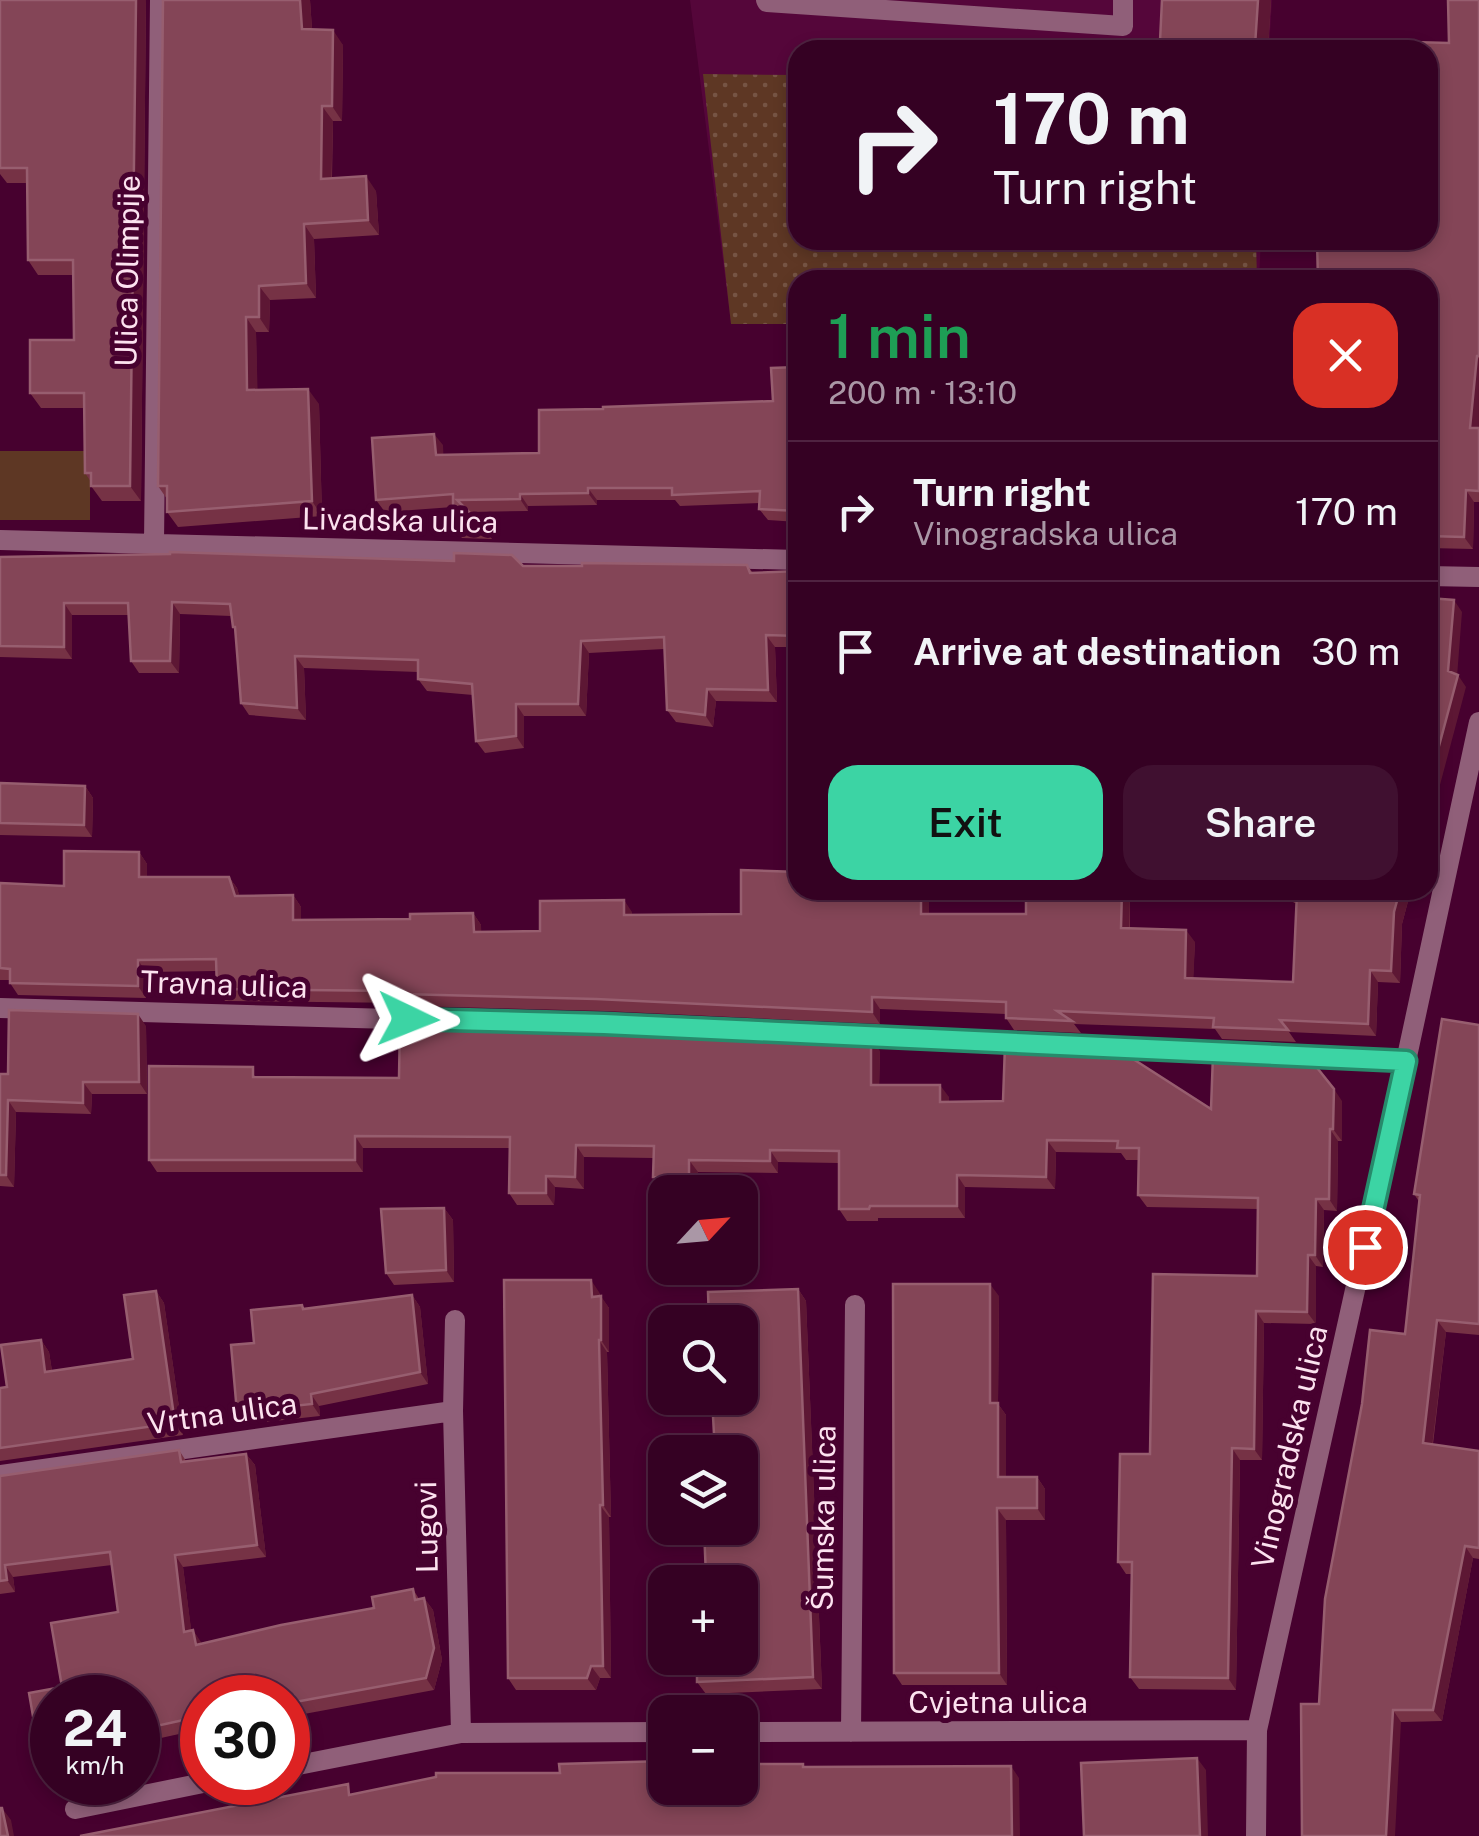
<!DOCTYPE html>
<html lang="en">
<head>
<meta charset="utf-8">
<style>
  :root { --surface:#350123; --page:#401030; --text:#f1f3f6; --muted:#aa97a6; --line:#4f2341; --accent:#3cd4a4 }
  body { margin:0; font-family:"Public Sans",sans-serif; background:var(--page); color:var(--text); height:100vh; display:flex; flex-direction:column; font-size:38px; white-space:nowrap }
  * { box-sizing:border-box; margin:0 }
  p { font-size:32px; color:var(--muted) }
  .icon { flex:none; width:55px; height:55px; fill:none; stroke:currentColor; stroke-width:2; stroke-linecap:round; stroke-linejoin:round }
  .map { position:relative; flex:1; overflow:hidden }
  .drawer { position:absolute; left:788px; top:270px; width:650px; height:630px; display:flex; flex-direction:column; background:var(--surface); border-radius:30px; box-shadow:0 5px 15px #0003,0 0 0 2px var(--line) }
  .drawer>* { flex:none }
  .banner { position:absolute; left:788px; top:40px; width:650px; height:210px; border-radius:30px; box-shadow:0 5px 15px #0003,0 0 0 2px var(--line); background:#350123; color:var(--text); overflow:hidden }
  .needle { width:65px; rotate:64deg }
  .tools { position:absolute; left:648px; top:1175px; display:grid; gap:20px }
  .tools a { display:grid; place-items:center; width:110px; height:110px; border-radius:20px; background:var(--surface); box-shadow:0 5px 15px #0003,0 0 0 2px var(--line); font-size:50px }
  .speed { position:absolute; left:30px; top:1675px; display:flex; gap:20px; font-size:50px; font-weight:700; text-align:center }
  .speed>* { display:grid; place-content:center; width:130px; height:130px; border-radius:50%; background:var(--surface); box-shadow:0 5px 15px #0003,0 0 0 2px var(--line); line-height:1 }
  .speed small { font-size:25px; font-weight:400 }
  .speed .limit { border:15px solid #d22; background:#fff; color:#111 }
  .pin { position:absolute; display:grid; place-items:center; width:85px; height:85px; color:#fff; margin:-42px; border:5px solid #fff; border-radius:50%; box-shadow:0 2px 10px #0007 }
  .me { position:absolute; width:110px; margin:-55px; rotate:92deg; stroke-linejoin:round; filter:drop-shadow(0 0 8px #0008) }
  .turn { display:flex; align-items:center; gap:35px; height:210px; padding:0 40px; font-size:45px }
  .turn .icon { width:130px; height:130px; stroke-width:2.5 }
  .turn b { display:block; font-size:70px; line-height:85px }
  .round { display:grid; place-items:center; flex:none; width:105px; height:105px; border-radius:30px; background:var(--page) }
  .head { display:flex; align-items:center; justify-content:space-between; height:170px; padding:0 40px }
  h1 { font-size:60px; font-weight:600; line-height:75px; color:#1e9e55 }
  .cta { display:flex; gap:20px; margin-top:auto; padding:20px 40px }
  .cta a { flex:1; height:115px; border-radius:30px; background:var(--accent); color:#111; font-size:40px; font-weight:600; line-height:115px; text-align:center }
  .cta a+a { background:var(--page); color:var(--text) }
  ul { padding:0; list-style:none }
  li { display:flex; align-items:center; gap:30px; height:140px; padding:0 40px; border-top:2px solid var(--line) }
  li div { flex:1 }
  li b { display:block; font-size:38px }
  li em { font-style:normal }
  .map>svg:first-child { display:block }
  .built { fill:#55063a }
  .grass { fill:url(#grass-dots) }
  .park { fill:#5e3724 }
  .lines { fill:none; stroke-linecap:round; stroke-linejoin:round }
  .lane { stroke:#905f79; stroke-width:20 }
  .street { stroke:#905f79; stroke-width:20 }
  .wall { fill:#763245 }
  .shaded-wall { fill:#5d1734 }
  .building { fill:#844557; stroke:#975e6f; stroke-width:2.5 }
  .route-casing { stroke:#278a6b; stroke-width:25 }
  .route { stroke:#3cd4a4; stroke-width:18 }
  .labels { text-anchor:middle; dominant-baseline:central; stroke-width:10; stroke-linejoin:round; paint-order:stroke }
  .street-label { font-size:30px; fill:#fce2ef; stroke:#47012f }
</style>
</head>
<body>
<div class="map">
<svg width="1479" height="1836" viewBox="0 0 1479 1836">
  <defs>
    <pattern id="grass-dots" width="8" height="8" patternUnits="userSpaceOnUse" patternTransform="scale(2.5)"><rect width="8" height="8" fill="#5e3724"/><path d="M2 2h.1M6 6h.1" fill="none" stroke="#765444" stroke-width="1.8" stroke-linecap="round"/></pattern>
  </defs>
  <rect width="100%" height="100%" fill="#47012f"/>
  <path class="built" d="M690 0H1272L1269 50H798V240H1261L1259 280H798L797 324H731Z"/>
  <path class="grass" d="M703 74 797 75 798 240H1256L1257 280H798L797 324H731Z"/>
  <path class="park" d="M0 451H90V520H0Z"/>
  <g class="lines">
    <path class="lane" d="M766 0 767 2 1123 26V0"/>
    <path class="street" d="M0 540 798 560
      M154 543 160 0
      M1428 576 1479 577
      M0 1008 604 1025 1406 1061
      M455 1320 453 1411 461 1733
      M0 1475 453 1411
      M740 1732 1257 1730
      M851 1732 855 1305
      M288 1767 461 1733 665 1732
      M75 1809 208 1782
      M1256 1836 1257 1730 1406 1061 1479 722"/>
  </g>
  <path class="wall" d="M0 0H146L141 501H102L91 486V482L85 473 84 408H41L30 393 74 340V275H38L28 260V183H7L0 174Z
    M310 0 312 29 343 45 342 121H333L332 178 376 191 379 235 314 239 316 298 270 300 269 332H256L257 390 319 404 322 516 178 527 167 512V499L158 486Z
    M1162 0H1271L1268 50H1166L1160 41Z
    M1479 0V502H1474L1473 549 1428 548V240L1449 43Z
    M798 367V522L768 520 759 509 760 503 680 506 675 500H597V505L528 506V511L469 512 484 527 492 539 462 538 453 526V507L385 512 376 500 443 445V455L539 453 603 409 773 401Z
    M0 557 523 566 747 565 753 573 798 571V647H775L777 702 716 701 713 727 676 722 667 710 664 649 589 653 586 716H524V748L485 753 476 741 473 695 427 691 418 679V672L304 668 306 720 249 715 241 703 236 632 233 627 231 616 180 614 179 673H139L131 661 129 615H72V659L0 657Z
    M0 783 85 786 93 798 92 837 0 835Z
    M139 852 147 864V877H229L237 888 239 895H293L301 907V920L410 919 473 913 481 925V932L540 931 624 900 632 915 741 914 798 890H929V914H1026V890H1128L1130 893V928L1195 942 1193 978 1293 982 1296 903H1294L1286 890H1411L1402 924 1400 983 1378 982 1376 1036 1289 1032 1296 1042 1222 1039 1215 1029 1074 1024 1081 1033 1014 1030 1006 1018V1014L880 1009V1024L604 1011 409 1006 407 1003 225 1001 217 989 216 971 146 972V998L18 995 10 983V980H0V883L64 886Z
    M1479 1025V1335L1446 1332 1433 1444 1479 1451V1559L1473 1558 1442 1721 1401 1722 1319 1704 1405 1334 1420 1203 1414 1194Z
    M146 1026 147 1094H92L91 1114 16 1112 14 1187 0 1186V1074H8Z
    M880 1051 879 1085 949 1097V1102L1211 1109 1342 1101V1141H1338L1337 1211 1324 1210 1323 1267 1316 1266V1324L1264 1323 1262 1460H1240L1236 1690 1139 1689 1130 1677 1132 1574H1126L1118 1562 1150 1454 1257 1276 1258 1209 1147 1207 1138 1195 1139 1160H1126L1121 1153 1056 1152 1055 1189 965 1187V1218H878V1221H847L839 1209V1163L778 1162V1173L698 1172V1190L661 1189 653 1177V1158L584 1157V1189L555 1187 554 1205H517L509 1193 510 1148H363V1172H157L149 1160 260 1077 399 1078Z
    M444 1208 453 1220 454 1282 394 1285 386 1273Z
    M798 1289 806 1301 822 1689 706 1694 697 1682 715 1452Z
    M156 1291 164 1303 183 1435 0 1461V1388L7 1387 41 1340 49 1352 52 1371 133 1359Z
    M599 1292 600 1296 609 1308V1352H607L611 1517H609L611 1678H600L596 1690H516L508 1678Z
    M412 1295 420 1307 428 1384 319 1406 320 1416 246 1424 237 1412 254 1343 302 1305 305 1309Z
    M999 1296 998 1404 1006 1415V1477H1037L1045 1489V1520H1006L1007 1685H902L894 1673Z
    M179 1450 186 1461 246 1454 255 1465 266 1557 183 1567 191 1630H193L201 1644 281 1625 374 1608 372 1597 413 1589 419 1599 424 1598 433 1610 442 1660 434 1690 304 1714 300 1709 288 1711V1698H202V1729L138 1743V1698H52V1780H50L42 1768 29 1693 62 1687 51 1623 118 1612 112 1565 13 1577 15 1592 0 1594V1476Z"/>
  <path class="shaded-wall" d="M136 0H146L141 501 130 486Z
    M300 0H310L313 44 302 29Z
    M1258 0H1271L1268 50H1258L1255 46Z
    M333 30 343 45 342 121 332 106Z
    M322 106 333 121 331 193 321 179Z
    M366 176 376 191 379 235 368 220Z
    M304 224 314 239 316 298 306 283Z
    M259 286 270 300 269 332 259 317Z
    M246 317 256 332 258 405 247 390Z
    M1477 356 1479 359V434L1470 428Z
    M308 389 319 404 322 516 312 501Z
    M434 434 443 445 444 467 436 455Z
    M588 488 597 500V505L588 493Z
    M1466 490 1474 502 1473 549 1464 537Z
    M520 494 528 506V511L520 499Z
    M1454 600 1462 612 1457 677 1458 675 1466 687 1428 830V787L1448 671Z
    M172 602 180 614 179 673 170 661Z
    M64 603 72 615V659L64 647Z
    M766 635 775 647 777 702 768 690Z
    M581 641 589 653 586 716 578 704Z
    M295 656 304 668 306 720 297 708Z
    M707 689 716 701 713 727 705 715Z
    M516 704 524 716V748L516 736Z
    M85 786 93 798 92 837 84 825Z
    M139 852 147 864V889L139 877Z
    M229 877 237 888 243 907 235 896Z
    M921 890H929V926L921 914Z
    M1122 890H1128L1130 893 1129 940 1121 928Z
    M1400 890H1411L1402 924 1400 983 1391 971 1394 912Z
    M293 895 301 907V932L293 920Z
    M624 900 632 912V927L624 915Z
    M473 913 481 925 482 944 474 932Z
    M1186 930 1195 942 1193 989 1185 978Z
    M138 960 146 972V998L138 986Z
    M1370 970 1378 982 1376 1036 1368 1024Z
    M872 997 880 1009V1024L872 1012Z
    M138 1014 146 1026 147 1094 139 1082Z
    M871 1039 880 1051 879 1097 871 1085Z
    M83 1082 92 1094 91 1114 83 1103Z
    M940 1085 949 1097V1114L940 1102Z
    M1334 1089 1342 1101V1141L1333 1129Z
    M8 1100 16 1112 14 1187 6 1175Z
    M1330 1129 1338 1141 1337 1211 1329 1199Z
    M355 1136 363 1148V1172L355 1160Z
    M1047 1140 1056 1152 1055 1189 1046 1177Z
    M576 1145 584 1157V1189L575 1177Z
    M770 1150 778 1162V1173L770 1161Z
    M689 1160 698 1172V1190L689 1178Z
    M957 1175 965 1187V1218L957 1206Z
    M546 1176 555 1187 554 1205 546 1193Z
    M1316 1199 1324 1210 1323 1267 1315 1255Z
    M444 1208 453 1220 454 1282 446 1270Z
    M1308 1255 1316 1266V1324L1307 1312Z
    M591 1280 599 1292 600 1308 592 1297Z
    M990 1284 999 1296 998 1404 1006 1415V1489L998 1477 990 1403Z
    M798 1289 806 1301 822 1689 813 1677Z
    M156 1291 164 1303 183 1435 175 1423Z
    M412 1295 420 1307 428 1384 420 1372Z
    M601 1296 609 1308V1352L601 1340Z
    M1256 1311 1264 1323 1262 1460 1254 1449Z
    M1437 1320 1446 1332 1431 1455 1423 1443Z
    M41 1340 49 1352 54 1384 45 1372Z
    M599 1340 607 1352 611 1517 603 1505Z
    M311 1394 319 1406 320 1416 312 1404Z
    M1232 1448 1240 1460 1236 1690 1228 1678Z
    M246 1454 255 1465 266 1557 257 1545Z
    M1037 1477 1045 1489V1520L1037 1508Z
    M600 1505 609 1517 611 1678 603 1666Z
    M997 1508 1006 1520 1007 1685 999 1673Z
    M1465 1546 1473 1558 1442 1721 1433 1710Z
    M175 1555 183 1567 193 1643 184 1632Z
    M5 1565 13 1577 15 1592 7 1580Z
    M424 1598 433 1610 442 1660 434 1690 426 1678Z
    M193 1630 201 1642 204 1657 196 1645Z
    M591 1666 600 1678 596 1690 587 1678Z
    M1393 1710 1401 1722 1395 1836H1386Z
    M1197 1758 1206 1770 1208 1836H1200Z
    M1011 1766 1019 1778 1020 1836H1012Z
    M2 1808 11 1820 14 1836H8Z"/>
  <path class="building" d="M0 0H136L130 486H91V473H85L84 393H30V340H74L73 260H28L27 168H0Z
    M163 0H300L302 29 333 30 332 106H322L321 179 366 176 368 220 304 224 306 283 259 286V317H246L247 390 308 389 312 501 167 512V486H158Z
    M1162 0H1258L1255 46 1160 41Z
    M1448 0H1479V356H1477L1470 428H1479V491L1466 490 1464 537 1428 536V280H1318L1317 240H1428V50H1412L1413 42 1449 43Z
    M798 367V511L759 509 760 491 672 495V488H588V493L520 494V499L457 500 484 527 453 526V494L376 500 372 438 434 434 436 455 539 453V410L603 409V407L773 401 771 368Z
    M170 552 454 561V553L512 555 523 566H582V563L747 565 750 573 798 571V636L766 635 768 690 707 689 705 715 667 710 664 637 581 641 578 704H516V736L476 741 472 684 418 679V660L295 656 297 708 241 703 235 627H233L230 604 172 602 170 661H131L128 603H64V647L0 646V557L170 554Z
    M1428 598 1454 600 1448 671 1458 675 1428 787Z
    M0 783 85 786 84 825 0 823Z
    M64 851 139 852V877H229L235 896 293 895V920L410 919V914L473 913 474 932 540 931V901L624 900V915L741 914V870L798 872V890H921V914H1026V890H1122L1121 928 1186 930 1185 978 1293 982 1297 892 1286 891V890H1400L1394 912 1391 971 1370 970 1368 1024 1280 1020 1288 1030 1213 1027 1214 1018 1057 1011 1072 1021 1006 1018V1002L872 997V1012L596 999 400 994V991L217 989 216 959 138 960V986L10 983V969L0 968V883L64 886Z
    M9 1010 138 1014 139 1082H83V1103L8 1100 6 1175H0V1074H8Z
    M1442 1019 1479 1025V1324L1437 1320 1423 1443 1479 1451V1548L1465 1546 1433 1710H1393L1386 1836H1302L1301 1704H1319L1325 1599 1362 1404 1370 1330 1405 1334 1420 1195 1414 1194Z
    M400 1021 595 1027 871 1039V1085H940V1102L1003 1101 1005 1045 1119 1050 1211 1109 1213 1055 1310 1059 1334 1089 1333 1129H1330L1329 1199H1316L1315 1255H1308L1307 1312 1256 1311 1254 1449 1232 1448 1228 1678 1130 1677 1132 1562H1118L1120 1454H1150L1153 1274 1257 1276 1258 1198 1138 1195 1139 1148H1117L1118 1141 1047 1140 1046 1177 957 1175V1206H870L869 1209H839V1151L770 1150V1161L689 1160V1178L653 1177 654 1146 576 1145 575 1177 546 1176V1193H509L510 1137 355 1136V1160H149V1066L253 1067V1077L399 1078Z
    M444 1208 446 1270 386 1273 381 1209Z
    M504 1280H591L592 1297 601 1296V1340H599L603 1505H600L603 1666H591L587 1678H508Z
    M893 1284H990V1403H998V1477H1037V1508H997L999 1673H894Z
    M798 1289 813 1677 697 1682V1658H740V1582H694L693 1577H706L704 1528H740V1452H701H715L712 1398H740V1322H709L708 1292Z
    M156 1291 175 1423 0 1448V1388L7 1387 1 1345 41 1340 45 1372 133 1359 124 1295Z
    M412 1295 420 1372 311 1394 312 1404 237 1412 231 1345 254 1343 251 1310 302 1305 303 1309Z
    M179 1450 181 1462 246 1454 257 1545 175 1555 184 1632 193 1630 196 1645 281 1625 374 1608 372 1597 413 1589 415 1600 424 1598 434 1648 426 1678 295 1702 294 1696 287 1698H202V1716L138 1730V1698H52V1766L42 1768 29 1693 62 1687 51 1623 118 1612 110 1552 5 1565 7 1580 0 1581V1476Z
    M1197 1758 1200 1836H1084L1081 1763Z
    M665 1761V1788H740V1764H803V1767L1011 1766 1012 1836H80L348 1784 349 1795 436 1777V1773H560L559 1764Z
    M0 1808H2L8 1836H0Z"/>
  <g class="lines">
    <g class="route-casing">
      <path id="route" d="M408 1019 604 1024 1406 1061 1365 1247"/>
    </g>
    <use href="#route" class="route"/>
  </g>
  <g class="labels">
    <g class="street-label">
      <text transform="translate(127 271) rotate(-89)">Ulica Olimpije</text>
      <text transform="translate(400 520) rotate(1)">Livadska ulica</text>
      <text transform="translate(224 984) rotate(2)">Travna ulica</text>
      <text transform="translate(222 1413) rotate(-8)">Vrtna ulica</text>
      <text transform="translate(1289 1447) rotate(-77)">Vinogradska ulica</text>
      <text transform="translate(823 1518) rotate(-89)">Šumska ulica</text>
      <text transform="translate(426 1527) rotate(-91)">Lugovi</text>
      <text x="998" y="1702">Cvjetna ulica</text>
    </g>
  </g>
</svg>
<div class="tools">
<a><svg class="needle" viewBox="-14 -14 28 28"><path d="M0-13l5 13h-10z" fill="#e53935"/><path d="M0 13l5-13h-10z" fill="#aa97a6"/></svg></a>
<a><svg class="icon" aria-label="search" viewBox="0 0 24 24"><circle cx="10" cy="10" r="6"/><path d="M15 15l6 6"/></svg></a>
<a><svg class="icon" aria-label="layers" viewBox="0 0 24 24"><path d="M12 4l9 5-9 5-9-5zM3 14l9 5 9-5"/></svg></a>
<a>+</a>
<a>−</a>
</div>
<div class="speed"><div>24<small>km/h</small></div><div class="limit">30</div></div>
<div class="pin" style="left:1365px;top:1247px;background:#d93025"><svg class="icon" aria-label="arrive" viewBox="0 0 24 24"><path d="M6 21V4h12l-3 4 3 4H6"/></svg></div>
<svg class="me" style="left:408px;top:1019px" viewBox="-20 -20 40 40"><path d="M0-17L14 15 0 8-14 15z" fill="#3cd4a4" stroke="#fff" stroke-width="4"/></svg>
<div class="banner">
<div class="turn"><svg class="icon" aria-label="right" viewBox="0 0 24 24"><path d="M7 20v-9h11M14 6l5 5-5 5"/></svg><div><b>170 m</b>Turn right</div></div>
</div>
<section class="drawer">
<div class="head"><div><h1>1 min</h1><p>200 m · 13:10</p></div><a class="round" style="background:#d93025;color:#fff"><svg class="icon" aria-label="close" viewBox="0 0 24 24"><path d="M6 6l12 12M18 6L6 18"/></svg></a></div>
<ul>
<li><svg class="icon" aria-label="right" viewBox="0 0 24 24"><path d="M7 20v-9h11M14 6l5 5-5 5"/></svg><div><b>Turn right</b><p>Vinogradska ulica</p></div><em>170 m</em></li>
<li><svg class="icon" aria-label="arrive" viewBox="0 0 24 24"><path d="M6 21V4h12l-3 4 3 4H6"/></svg><div><b>Arrive at destination</b></div><em>30 m</em></li>
</ul>
<div class="cta"><a>Exit</a><a>Share</a></div>
</section>
</div>
</body>
</html>
